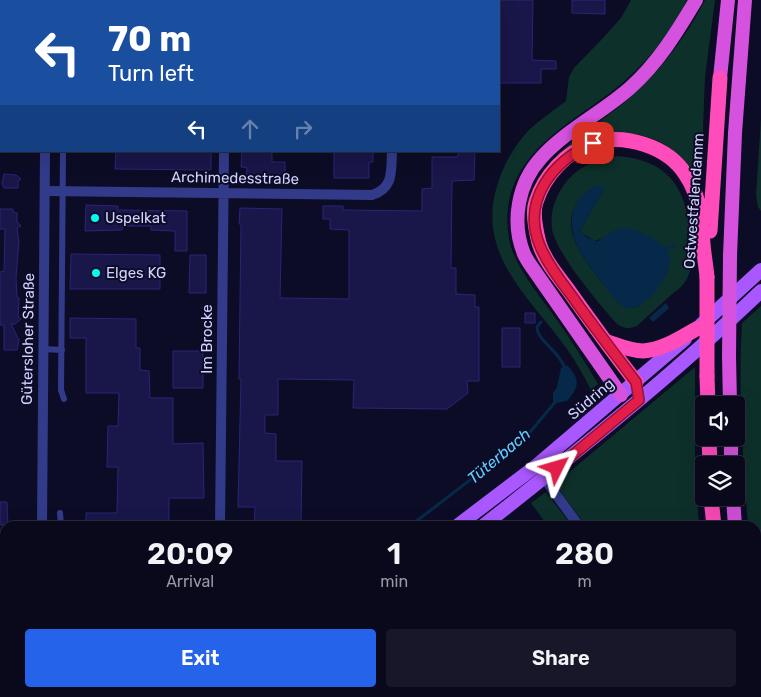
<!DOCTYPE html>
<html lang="en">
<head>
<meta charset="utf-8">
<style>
  :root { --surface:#0a091c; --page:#181729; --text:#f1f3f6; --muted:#999aa3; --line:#2a2a3b; --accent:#2563eb }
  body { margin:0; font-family:Rubik,sans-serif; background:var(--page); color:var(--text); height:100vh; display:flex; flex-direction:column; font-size:19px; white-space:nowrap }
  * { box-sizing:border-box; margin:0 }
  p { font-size:16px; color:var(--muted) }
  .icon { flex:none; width:28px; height:28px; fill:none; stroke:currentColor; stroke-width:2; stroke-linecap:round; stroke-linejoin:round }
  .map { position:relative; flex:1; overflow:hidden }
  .details { position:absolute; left:0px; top:521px; width:761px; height:176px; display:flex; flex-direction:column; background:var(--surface); border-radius:15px 15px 0 0; box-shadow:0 5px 20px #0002,0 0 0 1px var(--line) }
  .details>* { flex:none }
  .hud { position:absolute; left:0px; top:0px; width:500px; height:152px; box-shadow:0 5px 20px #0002,0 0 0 1px var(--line); background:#1a4fa0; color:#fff; overflow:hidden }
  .fabs { position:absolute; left:695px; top:396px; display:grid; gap:10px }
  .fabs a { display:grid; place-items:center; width:50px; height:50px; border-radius:5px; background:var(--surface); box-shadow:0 5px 20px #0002,0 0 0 1px var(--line); font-size:25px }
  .pin { position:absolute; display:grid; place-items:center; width:42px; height:42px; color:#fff; margin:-21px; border-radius:10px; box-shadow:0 2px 8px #0006 }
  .me { position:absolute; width:55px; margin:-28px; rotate:50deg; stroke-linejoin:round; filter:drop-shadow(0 0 4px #0008) }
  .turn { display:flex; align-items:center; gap:18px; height:105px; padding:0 25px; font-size:22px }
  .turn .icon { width:65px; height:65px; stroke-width:2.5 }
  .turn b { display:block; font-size:35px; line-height:42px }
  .lanes { display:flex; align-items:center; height:48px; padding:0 25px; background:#0003; justify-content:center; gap:25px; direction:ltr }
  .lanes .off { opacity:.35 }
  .eta { display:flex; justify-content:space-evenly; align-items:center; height:85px; text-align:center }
  .eta b { font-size:30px; font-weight:600; line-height:35px }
  .action { display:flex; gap:10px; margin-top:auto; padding:10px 25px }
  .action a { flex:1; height:58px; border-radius:5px; background:var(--accent); color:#fff; font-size:20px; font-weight:600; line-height:58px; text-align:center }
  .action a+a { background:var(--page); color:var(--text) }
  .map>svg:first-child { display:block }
  .green { fill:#0e302a; fill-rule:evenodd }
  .water { fill:#06294a }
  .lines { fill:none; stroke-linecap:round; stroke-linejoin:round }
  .stream { stroke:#06294a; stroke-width:3 }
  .building { fill:#191649; stroke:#2a2577 }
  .service { stroke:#323b8a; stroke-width:6 }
  .minor { stroke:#323b8a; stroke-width:10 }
  .tertiary { stroke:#323b8a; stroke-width:10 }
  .primary { stroke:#a958ff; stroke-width:14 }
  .trunk { stroke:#d452dd; stroke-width:14 }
  .motorway { stroke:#ff4cbb; stroke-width:15 }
  .trunk-bridge { stroke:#d452dd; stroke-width:14 }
  .motorway-bridge { stroke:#ff4cbb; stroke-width:15 }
  .route-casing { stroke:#92132f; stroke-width:12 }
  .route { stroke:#e11d48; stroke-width:9 }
  .poi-dot { fill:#00fcf1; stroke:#0d0c26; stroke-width:2 }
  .labels { text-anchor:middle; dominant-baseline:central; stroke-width:4; stroke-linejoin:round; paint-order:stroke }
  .street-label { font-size:15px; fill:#d1d2ff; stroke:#0d0c26 }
  .poi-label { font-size:15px; fill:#d1d2ff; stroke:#0d0c26; text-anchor:start }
  .water-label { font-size:16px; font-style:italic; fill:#5fccff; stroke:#0d0c26 }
</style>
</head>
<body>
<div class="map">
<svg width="761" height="697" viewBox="0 0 761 697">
  <rect width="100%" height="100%" fill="#0d0c26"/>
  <path class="green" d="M631 0H687C674 27 655 53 633 73 591 115 523 137 509 201 506 217 507 235 512 250 522 276 541 297 557 320 572 341 585 362 598 384L594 387 592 392C585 378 577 363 567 349 529 296 473 253 499 180 505 162 516 143 530 129 541 119 554 110 566 101L569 77 574 68 604 37 621 18Z
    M705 0H715L705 77 701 181C664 125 610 120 556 157 576 135 602 121 625 102 658 74 685 39 705 0Z
    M761 118V211L758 207 756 195Z
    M616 156C673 160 688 192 691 244 691 256 693 271 685 282 682 287 676 291 671 295 660 305 648 316 637 326 629 329 624 329 617 324 600 305 556 253 552 229 550 215 554 200 562 188 574 169 594 159 616 156ZM587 191H603L580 230 582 233 594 241 601 239 640 305 633 308H626C608 291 569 248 571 221 571 210 579 198 587 191Z
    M761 306V626L756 627V526H748C743 459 738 391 742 323Z
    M695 367V470L699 526H586L555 484Z
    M546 492 572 526H548L531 503Z
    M566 693 718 692 719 697H565Z"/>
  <path class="water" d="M598 185 604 187 603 191 580 230C582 235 591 241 598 241 605 237 612 230 621 228 629 227 639 231 646 235 670 246 677 259 662 282 657 291 650 299 641 304 637 307 631 309 627 308 617 305 609 291 603 284 587 263 564 235 574 208 579 197 586 190 598 185Z
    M666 303 669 308 653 322 649 318Z
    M567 365C580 379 580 386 567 401L556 403 553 401V393L557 387 561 368Z"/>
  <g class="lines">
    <path class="stream" d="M663 250 676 245
      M541 322 537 327C537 341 560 351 565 369
      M410 526 525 438 557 400"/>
  </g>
  <path class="building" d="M499 0H533L532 60 556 61V69H541V83H499Z
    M572 0H605V14L572 13Z
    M116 151H211V170L115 169Z
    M242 151H272V162H285V179H246L247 168 241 167Z
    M373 151V162H369V178H334V152Z
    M458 151H475L474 180 452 181 451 268H456V294L475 295V307H479V381H467L468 393 447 409 353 408 354 380 278 379V415H265V433L276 434V461H302L301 526H254L255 507H238L241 379H239L241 224H239L240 208 282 209 280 298 349 299V230L330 229V219H323V206H343V210L422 211V189L432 188V157H458Z
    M4 174 16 175 21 179 18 181V188H4L2 183Z
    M86 205 118 206V210L187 211V251H175V231L151 230V226H123L122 230 85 231Z
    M0 209H13V212L17 213V222L21 226 17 228 19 242 16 277 17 297 19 298 18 317 21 319 15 324H11L19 340 17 350H4V325H0V272L4 271 5 229H0Z
    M71 254 160 255V289H70Z
    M190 255H206V293H189Z
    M525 313H535V323H525Z
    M70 318 136 319V348H140V370L149 371 150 398H173V444L203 443 204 498H169V526H86V513H117L118 467H107L108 426H118L119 393H86V338H70Z
    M502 328H520V367H502Z
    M173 351H203V388H173Z
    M0 502H7L8 525H0Z"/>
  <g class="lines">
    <path class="service" d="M65 1V0
      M63 151 61 390 64 399
      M43 349 62 350
      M60 513 61 526"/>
    <path class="minor" d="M226 1V0
      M392 1V0
      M0 80 1 81
      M45 191 372 195C394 188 391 171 392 151
      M544 478 579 526
      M220 526 224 151
      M0 541H5
      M756 641 761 642"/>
    <path class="tertiary" d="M46 1V0
      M42 526 45 151
      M40 697V692"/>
    <path class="primary" d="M701 325 761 270
      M457 526 536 466 685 339
      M483 526C578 451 673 375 761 291
      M185 697 195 692
      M223 697 232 692"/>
    <path class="trunk" d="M720 78 728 0
      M730 256 735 133 745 0
      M729 356 730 405
      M621 395 536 273C532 267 527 261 524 254 511 222 518 183 541 158 565 131 603 112 630 88 658 63 677 32 696 0
      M731 438V465
      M733 498 735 526
      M751 692V697"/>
    <path class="motorway" d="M710 231 720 78
      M605 341C617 345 631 351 643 351 663 350 682 337 698 328
      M707 376 708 405
      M636 382C613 352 591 322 569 291 558 276 544 260 539 243 536 231 532 213 536 202 544 176 566 152 592 143 624 133 668 146 686 175 700 196 701 219 703 244 704 255 706 266 707 277
      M709 438 710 465
      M711 498 714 526
      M729 692 730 697"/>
    <path class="trunk-bridge" d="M729 356 730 256"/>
    <path class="motorway-bridge" d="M707 277V376"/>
  </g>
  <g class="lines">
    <g class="route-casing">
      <path id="route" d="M557 468 639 400 636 382C617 357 598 332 579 306 566 287 549 268 540 246 521 200 553 161 593 143"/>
    </g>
    <use href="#route" class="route"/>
  </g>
  <g class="poi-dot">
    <circle cx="95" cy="218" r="5"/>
    <circle cx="96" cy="273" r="5"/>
  </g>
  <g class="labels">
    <g class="street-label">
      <text transform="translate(235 178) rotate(1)">Archimedesstraße</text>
      <text transform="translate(694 201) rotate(-86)">Ostwestfalendamm</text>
      <text transform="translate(28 339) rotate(-89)">Gütersloher Straße</text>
      <text transform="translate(207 339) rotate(-90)">Im Brocke</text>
      <text transform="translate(591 399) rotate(-40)">Südring</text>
    </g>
    <g class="poi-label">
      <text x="105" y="218">Uspelkat</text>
      <text x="106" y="273">Elges KG</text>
    </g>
    <g class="water-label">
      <text transform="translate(499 456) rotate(-40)">Tüterbach</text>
    </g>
  </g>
</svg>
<div class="fabs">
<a><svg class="icon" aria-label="sound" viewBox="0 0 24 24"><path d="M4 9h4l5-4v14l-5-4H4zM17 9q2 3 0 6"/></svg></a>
<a><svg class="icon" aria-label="layers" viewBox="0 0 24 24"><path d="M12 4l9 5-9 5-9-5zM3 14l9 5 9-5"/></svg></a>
</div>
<div class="pin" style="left:593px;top:143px;background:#d93025"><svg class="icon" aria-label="arrive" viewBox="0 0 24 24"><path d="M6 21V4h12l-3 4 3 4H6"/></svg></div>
<svg class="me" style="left:557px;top:468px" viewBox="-20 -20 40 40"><path d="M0-17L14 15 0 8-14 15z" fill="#e11d48" stroke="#fff" stroke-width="4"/></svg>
<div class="hud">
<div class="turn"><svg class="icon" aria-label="left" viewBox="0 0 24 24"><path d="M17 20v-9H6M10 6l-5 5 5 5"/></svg><div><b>70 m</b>Turn left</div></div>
<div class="lanes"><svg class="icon" aria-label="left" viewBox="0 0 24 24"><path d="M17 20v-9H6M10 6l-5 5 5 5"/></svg><svg class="icon off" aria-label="ahead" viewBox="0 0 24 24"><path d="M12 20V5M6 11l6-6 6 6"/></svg><svg class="icon off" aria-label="right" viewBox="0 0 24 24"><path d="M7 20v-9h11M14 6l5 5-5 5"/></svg></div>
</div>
<section class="details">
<div class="eta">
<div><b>20:09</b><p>Arrival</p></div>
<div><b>1</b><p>min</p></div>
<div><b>280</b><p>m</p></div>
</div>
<div class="action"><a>Exit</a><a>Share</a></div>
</section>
</div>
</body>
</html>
